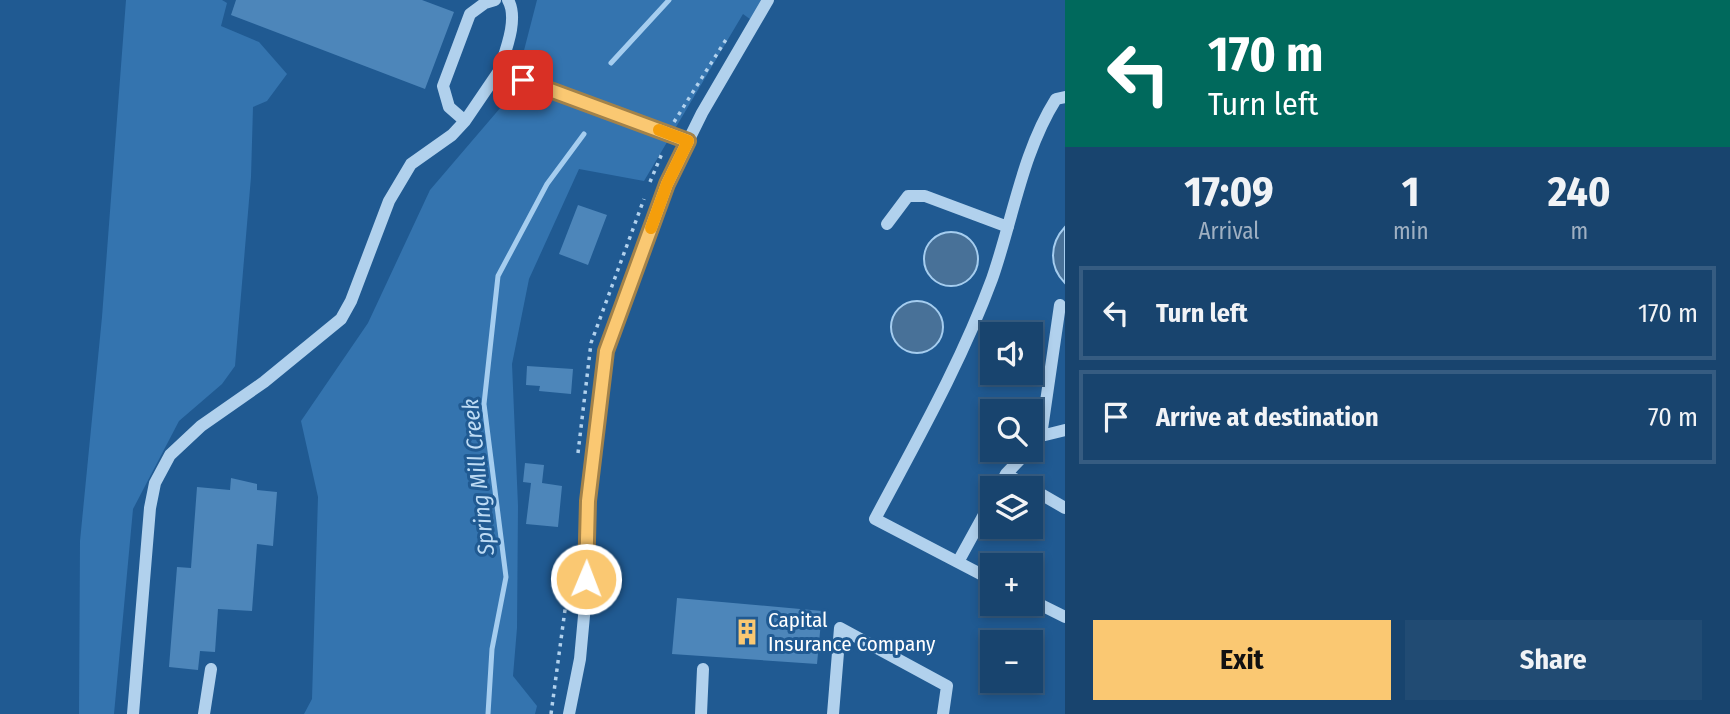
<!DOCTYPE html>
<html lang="en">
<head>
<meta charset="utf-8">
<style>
  :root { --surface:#18446e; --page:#214b73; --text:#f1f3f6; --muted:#9fb0c2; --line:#365c81; --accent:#fac872 }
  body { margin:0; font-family:"Fira Sans Condensed",sans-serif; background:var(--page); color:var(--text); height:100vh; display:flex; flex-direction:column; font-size:26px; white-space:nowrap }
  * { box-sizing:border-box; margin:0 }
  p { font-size:23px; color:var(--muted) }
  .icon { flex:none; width:38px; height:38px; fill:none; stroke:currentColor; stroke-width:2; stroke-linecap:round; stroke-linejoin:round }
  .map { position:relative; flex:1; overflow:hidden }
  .panel { display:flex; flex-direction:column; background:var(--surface); width:665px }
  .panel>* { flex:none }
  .banner { background:#00695c; color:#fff; overflow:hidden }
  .buttons { position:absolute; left:980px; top:322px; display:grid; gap:14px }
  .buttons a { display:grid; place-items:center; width:63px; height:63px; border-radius:0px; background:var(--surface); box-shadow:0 4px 10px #0003,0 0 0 2px var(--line); font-size:35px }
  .pin { position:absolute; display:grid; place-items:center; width:60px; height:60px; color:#fff; margin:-30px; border-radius:14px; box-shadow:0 4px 10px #0006 }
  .me { position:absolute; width:77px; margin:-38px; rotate:1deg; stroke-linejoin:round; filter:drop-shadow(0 0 5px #0008) }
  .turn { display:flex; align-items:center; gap:24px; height:147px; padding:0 28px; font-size:32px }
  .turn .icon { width:91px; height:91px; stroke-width:2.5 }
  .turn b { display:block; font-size:49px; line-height:60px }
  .eta { display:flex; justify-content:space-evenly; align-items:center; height:119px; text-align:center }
  .eta b { font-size:42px; font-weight:700; line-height:49px }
  .button { display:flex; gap:14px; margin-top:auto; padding:14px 28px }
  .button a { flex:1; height:80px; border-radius:0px; background:var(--accent); color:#111; font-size:28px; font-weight:700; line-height:80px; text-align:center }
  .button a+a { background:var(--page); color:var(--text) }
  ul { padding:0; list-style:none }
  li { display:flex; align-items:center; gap:21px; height:94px; margin:0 14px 10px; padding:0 14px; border:4px solid var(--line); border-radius:0px }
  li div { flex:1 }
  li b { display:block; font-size:26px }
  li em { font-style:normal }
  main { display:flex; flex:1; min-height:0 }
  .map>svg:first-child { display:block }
  .green { fill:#3474af }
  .water { fill:#487198; stroke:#a5cdef; stroke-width:2 }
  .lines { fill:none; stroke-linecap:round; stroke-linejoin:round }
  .stream { stroke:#a5cdef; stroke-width:5 }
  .building { fill:#4d86ba }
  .path { stroke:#b1d1ed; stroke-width:3.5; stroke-dasharray:3.5 5; stroke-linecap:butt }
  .minor { stroke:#b1d1ed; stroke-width:12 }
  .route-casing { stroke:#a2824a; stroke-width:18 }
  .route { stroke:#fac872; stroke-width:12 }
  .slow { stroke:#f59e0b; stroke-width:12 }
  .labels { text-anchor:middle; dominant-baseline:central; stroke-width:6; stroke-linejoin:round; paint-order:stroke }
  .poi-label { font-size:21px; fill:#fff; stroke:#205a92; text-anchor:start }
  .water-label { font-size:23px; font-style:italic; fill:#bddbf4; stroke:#205a92 }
</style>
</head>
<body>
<main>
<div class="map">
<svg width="1065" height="714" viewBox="0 0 1065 714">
  <rect width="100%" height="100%" fill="#205a92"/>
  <path class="green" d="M126 0H222L227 3 221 26 259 42 287 74 267 101 253 107 251 177 235 366 222 384 179 421 133 509 114 714H79L80 541 102 317Z
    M537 0H768L754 22 743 14 644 181 579 169 529 279 512 364 518 506 517 628 513 676 537 706 535 714H304L312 699 318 497 301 421 368 323 430 190 513 93Z"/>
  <path class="water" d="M1065 227V283C1049 267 1049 244 1065 227Z
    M924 259a27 27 0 1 1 54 0a27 27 0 1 1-54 0Z
    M891 327a26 26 0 1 1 52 0a26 26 0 1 1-52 0Z"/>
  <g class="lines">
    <path class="stream" d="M611 63 669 0
      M488 714 492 649 506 577 484 404 498 276 547 184 584 134"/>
  </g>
  <path class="building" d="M236 0H422L454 12 425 89 231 15Z
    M578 205 607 215 588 265 559 254Z
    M527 366 573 369 571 394 539 391 540 386 526 385Z
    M525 463 544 465 542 483 562 486 558 527 526 524 531 483 523 482Z
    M231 478 257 484V490L277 492 273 546 257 544 252 611 218 609 215 652 200 651 198 670 169 667 177 567 191 568 197 487 230 490Z
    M677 598 822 611 817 664 672 654Z"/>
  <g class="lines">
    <path class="path" d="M674 122 727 38
      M650 182 663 151
      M578 453 591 343 644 199
      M551 714 569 580"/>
    <path class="minor" d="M499 71C505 52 519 19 508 0
      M465 121 449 107 443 86 470 14 485 3 495 0
      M887 224 908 196H925L1008 227
      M1041 436 1060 305
      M1031 448 1041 436 1065 430
      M1006 474 1065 508
      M999 488 1006 474 1029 450
      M958 562 992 500
      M992 580 875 519C917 440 961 363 992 279 1013 219 1022 153 1056 99L1065 97
      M1031 600 1065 617
      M133 714 150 508 155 483 170 455 201 426 264 382 341 319 351 301 389 201 411 164 452 135 465 121 499 71 688 141
      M204 714 211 669
      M569 714 580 659 585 605 588 501 606 351 667 184 702 113 768 0
      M701 714 703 669
      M833 714 840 628 947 686 943 714"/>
  </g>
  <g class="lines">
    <g class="route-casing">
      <path id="route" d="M523 80 688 141 667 184 606 351 588 501 586 579"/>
    </g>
    <use href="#route" class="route"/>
    <path class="slow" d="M651 228 667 184 688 141 659 130"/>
  </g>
  <defs>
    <g id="building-bare" transform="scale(2.1)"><path d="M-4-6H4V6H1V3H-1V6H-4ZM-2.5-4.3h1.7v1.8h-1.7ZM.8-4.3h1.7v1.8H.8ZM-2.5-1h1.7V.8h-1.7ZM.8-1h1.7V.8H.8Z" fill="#fac872" stroke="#205a92" stroke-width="2.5" paint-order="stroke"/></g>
  </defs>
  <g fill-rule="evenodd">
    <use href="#building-bare" x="747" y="632"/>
  </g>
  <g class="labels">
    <g class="poi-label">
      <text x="768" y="620">Capital<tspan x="768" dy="24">Insurance Company</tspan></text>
    </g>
    <g class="water-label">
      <text transform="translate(478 477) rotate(-96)">Spring Mill Creek</text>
    </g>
  </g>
</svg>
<div class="buttons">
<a><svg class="icon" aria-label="sound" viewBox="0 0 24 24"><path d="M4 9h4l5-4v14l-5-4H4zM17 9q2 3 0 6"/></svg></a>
<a><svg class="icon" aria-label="search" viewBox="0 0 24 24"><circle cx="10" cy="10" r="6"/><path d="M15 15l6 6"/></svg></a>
<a><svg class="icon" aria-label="layers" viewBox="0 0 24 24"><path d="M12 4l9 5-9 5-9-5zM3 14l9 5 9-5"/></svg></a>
<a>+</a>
<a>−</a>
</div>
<div class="pin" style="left:523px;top:80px;background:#d93025"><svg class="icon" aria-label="arrive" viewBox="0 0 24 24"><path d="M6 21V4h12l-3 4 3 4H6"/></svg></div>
<svg class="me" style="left:586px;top:579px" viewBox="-20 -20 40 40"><circle r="17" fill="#fac872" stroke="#fff" stroke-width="3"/><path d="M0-11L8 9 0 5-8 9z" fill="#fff"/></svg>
</div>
<section class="panel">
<div class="banner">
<div class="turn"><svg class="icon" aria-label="left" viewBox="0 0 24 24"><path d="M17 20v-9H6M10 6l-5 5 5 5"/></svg><div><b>170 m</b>Turn left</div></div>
</div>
<div class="eta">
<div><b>17:09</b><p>Arrival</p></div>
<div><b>1</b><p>min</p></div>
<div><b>240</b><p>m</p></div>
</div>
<ul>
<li><svg class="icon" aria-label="left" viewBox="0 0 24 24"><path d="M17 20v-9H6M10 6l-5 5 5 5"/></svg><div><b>Turn left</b></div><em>170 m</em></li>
<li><svg class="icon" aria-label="arrive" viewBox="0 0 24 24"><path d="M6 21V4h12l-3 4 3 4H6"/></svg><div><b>Arrive at destination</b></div><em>70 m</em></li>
</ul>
<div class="button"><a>Exit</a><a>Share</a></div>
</section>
</main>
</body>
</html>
